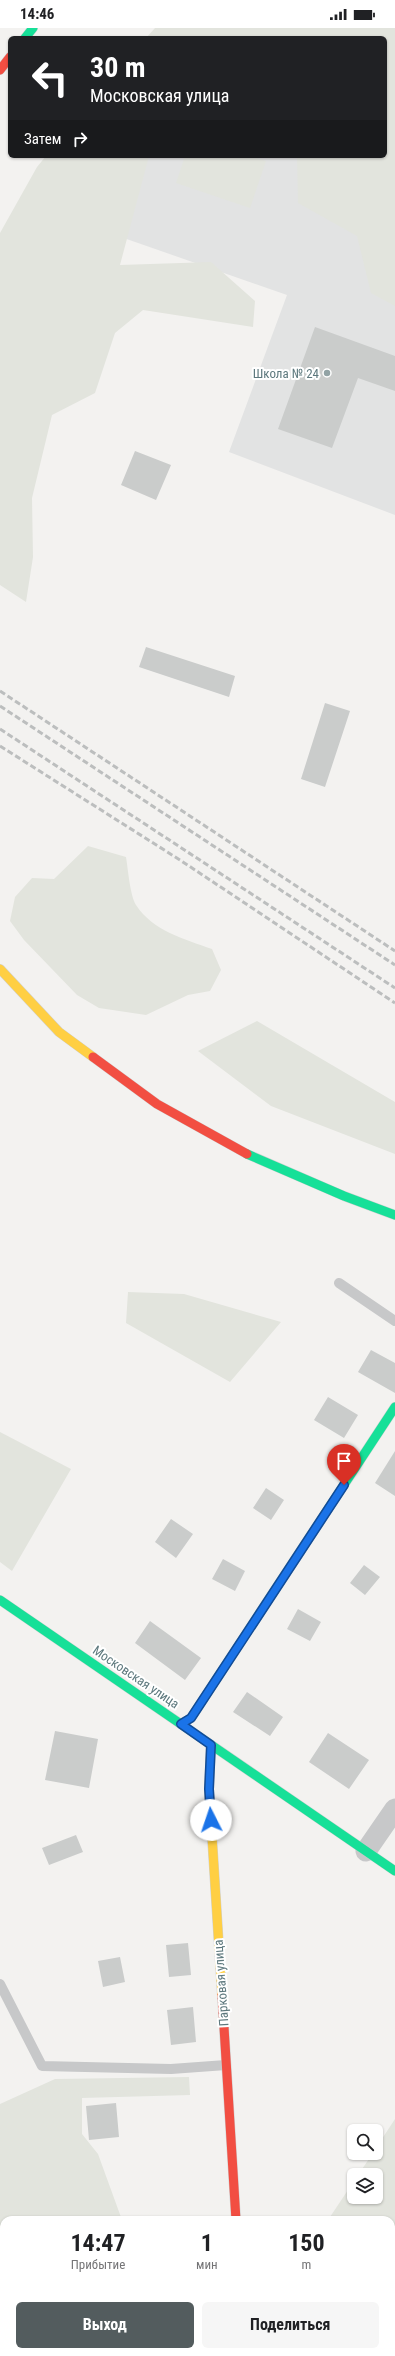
<!DOCTYPE html>
<html lang="ru">
<head>
<meta charset="utf-8">
<style>
  :root { --surface:#fff; --page:#f6f6f6; --text:#202124; --muted:#757577; --accent:#535c5e }
  body { margin:0; font-family:"Roboto Condensed",sans-serif; background:var(--page); color:var(--text); height:100vh; display:flex; flex-direction:column; font-size:15px; white-space:nowrap }
  * { box-sizing:border-box; margin:0 }
  p { font-size:13px; color:var(--muted) }
  .icon { flex:none; width:22px; height:22px; fill:none; stroke:currentColor; stroke-width:2; stroke-linecap:round; stroke-linejoin:round }
  .map { position:relative; flex:1; overflow:hidden }
  .details { position:absolute; left:0px; top:2188px; width:395px; height:140px; display:flex; flex-direction:column; background:var(--surface); border-radius:12px 12px 0 0; box-shadow:0 1px 3px #0004 }
  .details>* { flex:none }
  .hud { position:absolute; left:8px; top:8px; width:379px; height:122px; border-radius:6px; box-shadow:0 1px 3px #0004; background:#202124; color:#fff; overflow:hidden }
  .fabs { position:absolute; left:347px; top:2096px; display:grid; gap:8px }
  .fabs a { display:grid; place-items:center; width:36px; height:36px; border-radius:6px; background:var(--surface); box-shadow:0 1px 3px #0004; font-size:20px }
  .pin { position:absolute; display:grid; place-items:center; width:34px; height:34px; color:#fff; margin:-41px -17px; border-radius:50% 50% 50% 0; rotate:-45deg; box-shadow:0 0 4px #0007 }
  .pin .icon { rotate:45deg }
  .me { position:absolute; width:44px; margin:-22px; rotate:356deg; stroke-linejoin:round; filter:drop-shadow(0 0 3px #0008) }
  .turn { display:flex; align-items:center; gap:14px; height:84px; padding:0 16px; font-size:18px }
  .turn .icon { width:52px; height:52px; stroke-width:2.5 }
  .turn b { display:block; font-size:28px; line-height:34px }
  .then { display:flex; align-items:center; height:38px; padding:0 16px; background:#0003; gap:8px; font-size:15px }
  .eta { display:flex; justify-content:space-evenly; align-items:center; height:68px; text-align:center }
  .eta b { font-size:24px; font-weight:700; line-height:28px }
  .primary-button { display:flex; gap:8px; margin-top:auto; padding:8px 16px }
  .primary-button a { flex:1; height:46px; border-radius:6px; background:var(--accent); color:#fff; font-size:16px; font-weight:700; line-height:46px; text-align:center }
  .primary-button a+a { background:var(--page); color:var(--text) }
  .status { display:flex; justify-content:space-between; align-items:center; height:28px; padding:0 20px; background:var(--surface); direction:ltr }
  .status svg { height:11px; fill:currentColor }
  .map>svg:first-child { display:block }
  .built { fill:#e2e3e3 }
  .green { fill:#e2e4dd }
  .building { fill:#cacccb }
  .lines { fill:none; stroke-linecap:round; stroke-linejoin:round }
  .fast-casing { stroke:#cfd0d0; stroke-width:10 }
  .slow-casing { stroke:#cfd0d0; stroke-width:10 }
  .jam-casing { stroke:#cfd0d0; stroke-width:10 }
  .lane { stroke:#c7c8c9; stroke-width:10 }
  .street { stroke:#c7c8c9; stroke-width:21 }
  .fast { stroke:#16e098; stroke-width:9 }
  .slow { stroke:#ffcf43; stroke-width:9 }
  .jam { stroke:#f24e42; stroke-width:9 }
  .rail { stroke:#bcbebe; stroke-width:3; stroke-dasharray:6 3; stroke-linecap:butt }
  .route-casing { stroke:#114b97; stroke-width:10 }
  .route { stroke:#1a73e8; stroke-width:7 }
  .poi-dot { fill:#92a3a5; stroke:#fff; stroke-width:1.5 }
  .labels { text-anchor:middle; dominant-baseline:central; stroke-width:4; stroke-linejoin:round; paint-order:stroke }
  .poi-label { font-size:13px; fill:#5d787d; stroke:#fff; text-anchor:end }
  .street-label { font-size:13px; fill:#5d787d; stroke:#fff }
</style>
</head>
<body>
<div class="status"><b>14:46</b><svg viewBox="0 0 49 12"><path d="M0 12V9h3v3zM5 12V6h3v6zM10 12V3h3v9zM15 12V0h3v12zM26 1h20v11H26zM47 4h2v5h-2z"/></svg></div>
<div class="map">
<svg width="395" height="2328" viewBox="0 0 395 2328">
  <rect width="100%" height="100%" fill="#f3f2f0"/>
  <path class="built" d="M395 105V487L229 424 287 267 118 208 148 128H385Z"/>
  <path class="green" d="M155 0H395V278L371 265 357 208 298 175 297 128H385V10H146Z
    M46 128H149L120 237 211 234 255 273 253 299 143 282 115 305 95 365 52 387 32 470 33 529 26 574 0 557V205L37 139Z
    M185 128H251L266 133 250 180 176 155Z
    M88 818 126 829C128 841 130 867 136 877 153 903 184 911 212 921L221 942 210 963 188 967 146 987 99 980 77 967 24 912 10 893 15 869 32 850 54 851Z
    M257 993 395 1074V1126L271 1078 198 1023Z
    M128 1264 184 1266 281 1294 230 1354 126 1295Z
    M0 1404 71 1441 12 1543 0 1534Z
    M189 2049 190 2067 82 2070V2106L98 2126 122 2192H4V2281L0 2250V2076L55 2051Z
    M395 2091V2328H256L255 2324H391V2192H328L354 2153V2169H376V2147H358L373 2125H376V2120Z
    M0 2288H4V2324H84L82 2328H0Z"/>
  <path class="building" d="M315 299 395 328V363L358 350 332 420 278 401Z
    M135 423 171 437 156 472 121 457Z
    M146 619 235 648 229 669 139 639Z
    M325 675 350 683 325 759 301 751Z
    M371 1322 395 1335V1365L358 1344Z
    M328 1369 358 1387 344 1410 314 1392Z
    M395 1423V1468L375 1455Z
    M266 1460 284 1472 271 1492 253 1480Z
    M171 1491 193 1506 176 1530 155 1514Z
    M223 1531 245 1543 235 1563 212 1551Z
    M364 1537 380 1549 365 1567 350 1555Z
    M298 1581 321 1594 310 1613 287 1601Z
    M150 1593 201 1630 185 1652 135 1615Z
    M247 1664 283 1689 270 1708 233 1684Z
    M55 1703 98 1711 89 1760 45 1752Z
    M328 1705 369 1732 349 1761 309 1734Z
    M76 1807 83 1824 49 1837 42 1820Z
    M188 1915 191 1947 169 1949 166 1917Z
    M120 1929 125 1954 103 1959 98 1933Z
    M193 1979 196 2014 171 2017 167 1982Z
    M116 2075 119 2109 89 2112 86 2078Z"/>
  <g class="lines">
    <g class="fast-casing">
      <path id="fast" d="M25 10 33 0
        M247 1126 344 1168 395 1187
        M0 1572 395 1843
        M181 1696 191 1690 395 1379"/>
    </g>
    <g class="slow-casing">
      <path id="slow" d="M0 941 59 1004 93 1029
        M211 1717 209 1761 222 1967"/>
    </g>
    <g class="jam-casing">
      <path id="jam" d="M0 42 10 29
        M93 1029 157 1076 247 1126
        M222 1967 236 2192"/>
    </g>
    <path class="lane" d="M339 1255 395 1293
      M0 1956 42 2038 171 2041 226 2037"/>
    <path class="street" d="M366 1823 395 1781
      M245 2324V2328"/>
    <use href="#fast" class="fast"/>
    <use href="#slow" class="slow"/>
    <use href="#jam" class="jam"/>
    <path class="rail" d="M0 663 395 923
      M0 678 395 937
      M0 701 395 960
      M0 718 180 832 395 975"/>
  </g>
  <g class="lines">
    <g class="route-casing">
      <path id="route" d="M211 1792 209 1761 211 1717 181 1696 191 1690 344 1457"/>
    </g>
    <use href="#route" class="route"/>
  </g>
  <circle class="poi-dot" cx="327" cy="345" r="4"/>
  <g class="labels">
    <g class="poi-label">
      <text x="319" y="345">Школа № 24</text>
    </g>
    <g class="street-label">
      <text transform="translate(136 1649) rotate(34)">Московская улица</text>
      <text transform="translate(221 1955) rotate(-94)">Парковая улица</text>
    </g>
  </g>
</svg>
<div class="fabs">
<a><svg class="icon" aria-label="search" viewBox="0 0 24 24"><circle cx="10" cy="10" r="6"/><path d="M15 15l6 6"/></svg></a>
<a><svg class="icon" aria-label="layers" viewBox="0 0 24 24"><path d="M12 4l9 5-9 5-9-5zM3 14l9 5 9-5"/></svg></a>
</div>
<div class="pin" style="left:344px;top:1457px;background:#d93025"><svg class="icon" aria-label="arrive" viewBox="0 0 24 24"><path d="M6 21V4h12l-3 4 3 4H6"/></svg></div>
<svg class="me" style="left:211px;top:1792px" viewBox="-20 -20 40 40"><circle r="19" fill="#fff"/><path d="M0-13L10 11 0 6-10 11z" fill="#1a73e8"/></svg>
<div class="hud">
<div class="turn"><svg class="icon" aria-label="left" viewBox="0 0 24 24"><path d="M17 20v-9H6M10 6l-5 5 5 5"/></svg><div><b>30 m</b>Московская улица</div></div>
<div class="then">Затем<svg class="icon" aria-label="right" viewBox="0 0 24 24"><path d="M7 20v-9h11M14 6l5 5-5 5"/></svg></div>
</div>
<section class="details">
<div class="eta">
<div><b>14:47</b><p>Прибытие</p></div>
<div><b>1</b><p>мин</p></div>
<div><b>150</b><p>m</p></div>
</div>
<div class="primary-button"><a>Выход</a><a>Поделиться</a></div>
</section>
</div>
</body>
</html>
